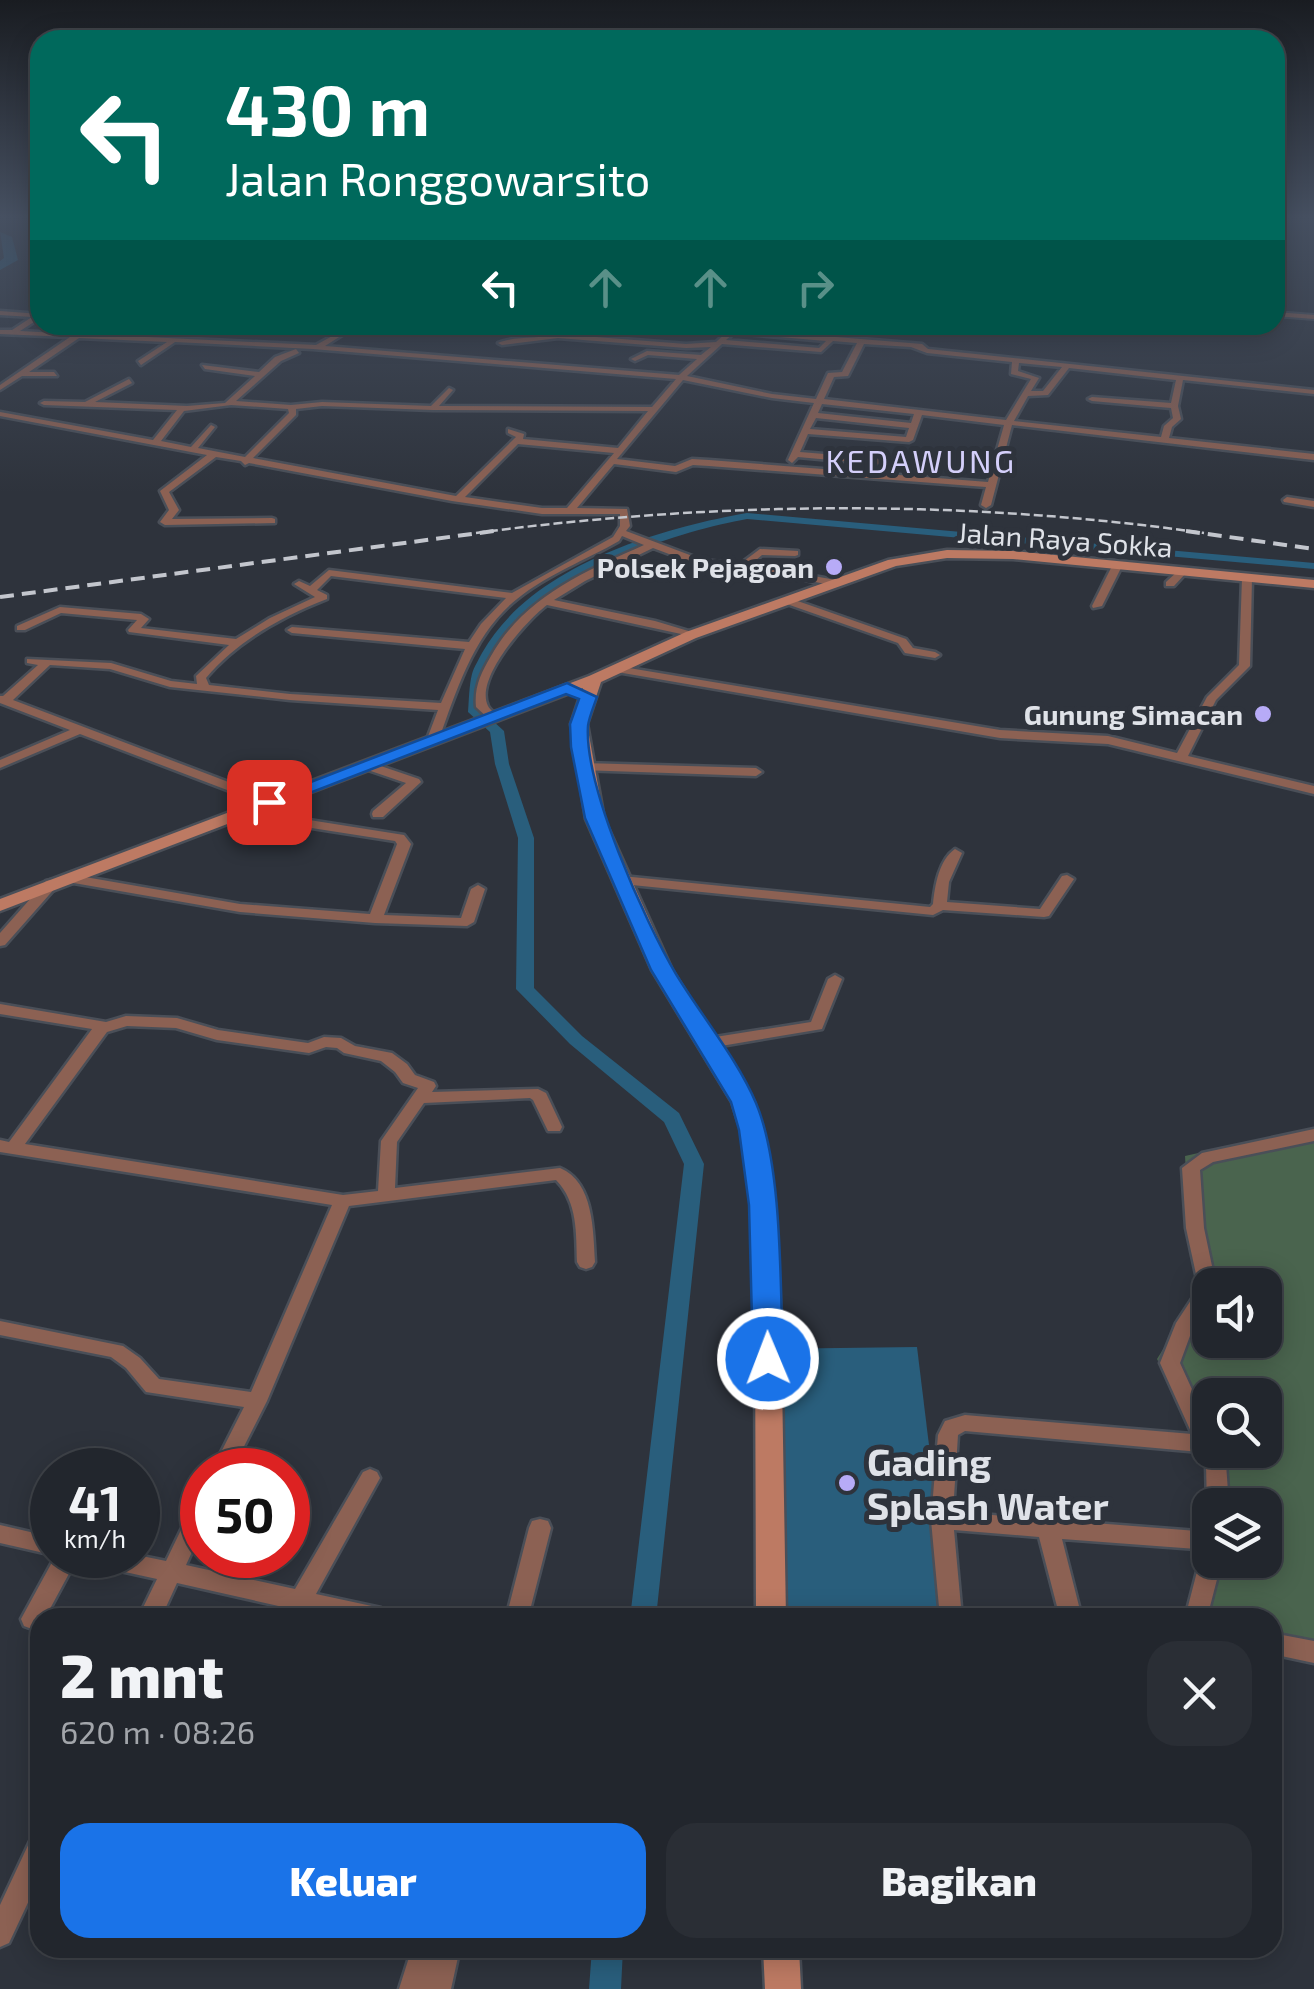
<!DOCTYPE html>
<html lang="id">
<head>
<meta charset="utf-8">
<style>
  :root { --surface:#22262d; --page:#2a2e35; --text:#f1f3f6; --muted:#a2a5aa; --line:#3f4349; --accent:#1a73e8 }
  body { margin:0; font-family:"Exo 2",sans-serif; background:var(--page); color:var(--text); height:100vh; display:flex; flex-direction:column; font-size:38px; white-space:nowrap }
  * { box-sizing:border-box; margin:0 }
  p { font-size:32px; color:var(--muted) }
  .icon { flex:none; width:55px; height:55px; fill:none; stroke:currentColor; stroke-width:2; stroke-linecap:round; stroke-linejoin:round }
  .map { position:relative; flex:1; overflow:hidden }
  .panel { position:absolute; left:30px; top:1608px; width:1252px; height:350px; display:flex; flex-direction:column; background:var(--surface); border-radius:30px; box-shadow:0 5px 25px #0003,0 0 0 2px var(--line) }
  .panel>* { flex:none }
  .top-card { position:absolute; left:30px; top:30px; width:1255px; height:305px; border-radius:30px; box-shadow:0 5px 25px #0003,0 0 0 2px var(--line); background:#00695c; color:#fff; overflow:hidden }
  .tools { position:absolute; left:1192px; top:1268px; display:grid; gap:20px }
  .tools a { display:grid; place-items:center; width:90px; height:90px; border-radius:20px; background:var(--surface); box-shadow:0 5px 25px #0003,0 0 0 2px var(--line); font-size:50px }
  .speed { position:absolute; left:30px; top:1448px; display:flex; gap:20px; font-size:50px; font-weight:700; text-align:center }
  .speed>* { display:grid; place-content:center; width:130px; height:130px; border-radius:50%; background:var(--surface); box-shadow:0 5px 25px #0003,0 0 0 2px var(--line); line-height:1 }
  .speed small { font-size:25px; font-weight:400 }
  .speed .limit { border:15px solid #d22; background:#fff; color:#111 }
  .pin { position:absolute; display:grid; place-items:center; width:85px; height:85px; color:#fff; margin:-42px; border-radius:20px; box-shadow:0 5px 15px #0006 }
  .me { position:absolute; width:110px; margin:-55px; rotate:359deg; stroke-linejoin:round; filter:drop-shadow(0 0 8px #0008) }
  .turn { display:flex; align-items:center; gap:35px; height:210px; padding:0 30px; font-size:45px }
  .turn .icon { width:130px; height:130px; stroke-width:2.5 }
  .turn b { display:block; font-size:70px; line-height:85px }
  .lanes { display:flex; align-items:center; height:95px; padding:0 30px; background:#0003; justify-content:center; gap:50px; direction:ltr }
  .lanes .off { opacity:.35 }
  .round { display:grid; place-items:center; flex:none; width:105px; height:105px; border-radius:30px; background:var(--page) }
  .overview { display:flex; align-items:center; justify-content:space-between; height:170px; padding:0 30px }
  h1 { font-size:60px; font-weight:800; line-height:75px }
  .primary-button { display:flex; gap:20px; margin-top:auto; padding:20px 30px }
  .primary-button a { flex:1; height:115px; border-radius:30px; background:var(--accent); color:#fff; font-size:40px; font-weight:800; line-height:115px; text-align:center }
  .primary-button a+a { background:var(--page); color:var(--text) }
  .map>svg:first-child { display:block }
  .green { fill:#4a644e; fill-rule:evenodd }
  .water { fill:#295e7c }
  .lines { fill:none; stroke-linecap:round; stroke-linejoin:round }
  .canal { fill:#295e7c; fill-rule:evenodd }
  .river { fill:#295e7c; fill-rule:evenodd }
  .minor-casing { stroke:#4a4f58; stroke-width:5 }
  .tertiary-casing { stroke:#4a4f58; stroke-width:4 }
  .secondary-casing { stroke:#4a4f58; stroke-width:5 }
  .minor { fill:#8c6153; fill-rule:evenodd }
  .tertiary { fill:#8c6153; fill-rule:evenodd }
  .secondary { fill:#bd7a63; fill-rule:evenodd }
  .rail-far1 { stroke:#c3c6cd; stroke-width:2.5; stroke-dasharray:9 4; stroke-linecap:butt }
  .rail { stroke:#c3c6cd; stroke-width:4; stroke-dasharray:14 8; stroke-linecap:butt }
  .route { fill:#1a73e8; stroke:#114b97; stroke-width:2.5 }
  .poi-dot { fill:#b7abf7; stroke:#2e333c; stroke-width:4 }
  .labels { text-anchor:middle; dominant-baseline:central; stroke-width:10; stroke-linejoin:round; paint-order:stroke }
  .far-street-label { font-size:28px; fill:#dfe2e8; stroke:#2e333c }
  .far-poi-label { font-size:28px; font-weight:bold; fill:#dfe2e8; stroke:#2e333c; text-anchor:end }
  .far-quarter-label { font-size:32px; letter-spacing:2.5px; fill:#d4cffa; stroke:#2e333c }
  .near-poi-label { font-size:38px; font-weight:bold; fill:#dfe2e8; stroke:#2e333c; text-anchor:start }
</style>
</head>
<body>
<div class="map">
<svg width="1314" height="1989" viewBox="0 0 1314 1989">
  <rect width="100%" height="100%" fill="#2e333c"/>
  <path class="green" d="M1314 1127V1657L1273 1652 1272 1618 1193 1617 1210 1560H1265V1505H1212L1210 1467 1157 1359 1201 1288 1189 1226 1185 1156ZM1210 1285H1265V1340H1210ZM1210 1395H1265V1450H1210Z"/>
  <path class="water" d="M917 1347 950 1617H768L752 1349Z"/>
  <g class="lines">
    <path class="canal" d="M747 513 1314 563V569L747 519C669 533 508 585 485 673 482 684 483 699 482 711L504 731 509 764 534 838V988L582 1036 679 1113 704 1164 656 1618H630L684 1164 664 1122 570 1044 516 989 518 838 495 764 490 732 468 712C469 700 469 686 472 674 474 667 479 659 482 653 530 567 656 529 747 513Z
      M592 1948H623L621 1989H589Z"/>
    <path class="river" d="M0 232 12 237 18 260 0 270V261L4 258Z"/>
    <g class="minor-casing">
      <path id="minor" d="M0 311 40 314V318L20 331 76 334 88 325H96L84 334 316 345 345 329 347 332 325 346 679 375 697 359 648 355 635 361 631 359 647 351 701 355 711 347 686 348 558 338 502 345 498 343C517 335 538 340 557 334L686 344 716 342 735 325H742L738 329 922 344 928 349 1314 390V394L1183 380 1178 406 1181 419 1172 427 1169 438 1314 454V460L1012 425 991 505 986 508 981 505 986 487 709 466 693 465 676 472 614 464 577 508 627 509 630 526 626 531 703 560 740 564 760 549 798 551V555L795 556 762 555 750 565 836 580 841 583 836 586 774 574 701 566 653 548 585 581 554 600 655 621 695 633V637L547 605C528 619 474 678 488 706 490 710 495 713 499 717L497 719H489L476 707C474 687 481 673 491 656 524 597 586 571 644 545L622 536 619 541C586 560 548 574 517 599 474 633 457 689 439 739L433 743 427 739 438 710 290 700 170 687 110 669 50 665 13 700 273 799V805L269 806 80 734 0 768V760L70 730 0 703V696H3L38 665 27 663V659L111 663 171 681 197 684 196 676 229 645 129 632 128 630 137 620 61 613 25 630H17V626L60 607 141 614 149 619 141 628 236 639 270 618 315 597 294 584 299 581 310 586 329 570 512 593 613 537 620 526V514H542L452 501 249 463 245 465 241 461 216 457 169 492 179 510 172 519 272 518 275 519V523L165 525 160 522 169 510 160 491 207 455 0 416V412L153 440 177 410 44 405 40 403 44 401 85 402 129 379 132 383 95 402 187 406 225 403 255 376 205 369 202 365 259 372 275 357 296 349 299 353 281 361 236 401 291 405 322 402 431 406 449 388 453 390 439 406 652 407 676 379 313 349 175 342 141 365 138 361 167 342 79 338 29 372H54L57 376H22L0 390V385L70 337 0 334V330H12L32 317 0 315ZM734 333 826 341 819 348 726 340ZM833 341 857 343 842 372 828 373 816 399 772 394 687 376 722 344 821 352ZM864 344 911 347 927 353 1012 362 1011 374 1031 379 1006 420 824 399 834 377 848 376ZM1019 363 1062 367 1043 391H1031L1039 378 1018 371ZM1069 368 1176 380 1171 403 1092 397 1088 399 1092 401 1171 408 1173 418 1164 426 1161 437 1014 421 1028 396 1048 395ZM683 380 772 398 814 403 788 460 792 463 798 457 897 466 901 463 897 460 800 452 808 434 909 442 913 440 922 415 1004 425 988 482 709 460 692 459 675 466 617 459ZM822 404 914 414 911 423 818 413ZM231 405 288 409 289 413 245 457 198 448 215 427 211 425 191 447 161 441 184 411ZM322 406 433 410 648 411 618 448 523 439 524 434 508 429V433L516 437 456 496 253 458 296 415V409ZM816 418 909 428 906 437 810 429ZM518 444 614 453 567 508H542L465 497ZM331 576 506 598 481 624 469 642 292 627 287 630 292 633 465 649 441 703 290 694 209 685 206 678C237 641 281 617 327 599V595L317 590Z
        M1287 497 1314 501V507L1284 502 1283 500Z
        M1117 563 1122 566 1102 606 1093 608 1092 606 1112 566Z
        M1178 571 1186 573 1174 586H1166V582Z
        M1247 575 1252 578 1250 666 1216 700 1188 756 1314 786V794L1108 744 1000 738 617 672 611 669 617 666 1000 730 1108 736 1177 753 1207 697 1239 665 1242 578Z
        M784 599H792L906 639 913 648 935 652 940 655 935 658 905 653 898 643 784 603Z
        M366 761 419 779 421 782 383 817H373L372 814 373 811 406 783 362 768 360 765Z
        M584 763 756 768 762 772 756 776 580 770V764Z
        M240 809 404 835 411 844 384 915 461 918 471 889 478 885 485 889 474 922 467 926 375 923 240 912 68 882 61 878 68 874 240 904 370 914 397 844 395 841 235 816V810Z
        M955 849 962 853 949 882 947 902 1040 909 1062 876 1067 875 1074 879 1049 916 1044 917 943 910 933 915 622 884 615 880 622 876 930 907 933 904C935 885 939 860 955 849Z
        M51 880 56 881 58 884 56 887 5 945 0 946V933L46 881Z
        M835 975 842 979 822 1029 709 1048 701 1043 709 1038 811 1022 828 979Z
        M0 1004 106 1022 126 1016 177 1018 218 1030 308 1043 324 1037 341 1038 355 1046 392 1053 407 1064 415 1075 434 1082 436 1086 432 1092 538 1089 546 1093 562 1127 560 1131H548L533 1100 530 1098 424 1103 397 1142 395 1188 560 1168C594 1182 593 1231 595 1262L592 1267 586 1269 580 1267 577 1262C576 1234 578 1202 556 1180L349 1206 267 1401 232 1470H212L244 1407 146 1392 126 1368 111 1357 0 1335V1321L123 1346 140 1358 159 1379 251 1392 332 1205 0 1152V1140L9 1142 92 1029 0 1014ZM127 1026 176 1028 217 1040 309 1053 326 1047 337 1048 344 1053 381 1061 395 1072 403 1083 418 1088 381 1141 378 1191 343 1195 25 1144 107 1032Z
        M1314 1129V1141L1213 1162 1200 1170 1204 1228 1216 1285H1210V1301L1194 1325 1180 1363 1210 1429V1450H1220L1226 1464 1229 1505H1210V1510L1207 1505 1206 1464 1200 1452 965 1431 958 1435 953 1512 1210 1532V1550L1062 1539 1082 1618H1060L1039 1537 954 1530 962 1618H940L931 1520 938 1435 945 1421 965 1415 1192 1434 1160 1363 1176 1323 1199 1288 1186 1228 1182 1168 1202 1153Z
        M370 1469 377 1472 380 1478 316 1594 381 1608 389 1611 392 1618H332L177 1583 161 1618H138L157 1579 93 1565 85 1562 82 1555H137L166 1561 194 1503 202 1500V1530L186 1565 295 1589 363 1472Z
        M540 1519 548 1521 551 1528 528 1618H506L529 1528 532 1521Z
        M0 1525 52 1537 53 1555 0 1543Z
        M1210 1551V1560H1222L1207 1618H1185L1200 1560 1203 1553Z
        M56 1555H79L45 1618H40V1626L32 1629 24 1626 21 1619Z
        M1272 1633 1314 1641V1663L1272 1654Z
        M40 1835V1877L9 1943 0 1947V1905L31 1839Z
        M412 1948H460L451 1989H399Z"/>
    </g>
    <g class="tertiary-casing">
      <path id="tertiary" d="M1275 312 1314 315V319L1275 316Z"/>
    </g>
    <g class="secondary-casing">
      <path id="secondary" d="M947 550 1013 551 1314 580V588L1013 559 947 558 896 566 696 638 601 682 587 724 604 819 672 970 754 1102 763 1130 775 1205 781 1322 786 1618H756L755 1322 751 1205 741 1130 732 1102 652 970 586 819 571 724 583 688 0 911V899L589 676 686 632 888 560Z
        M763 1948H799L801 1989H765Z"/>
    </g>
    <use href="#minor" class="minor"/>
    <use href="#tertiary" class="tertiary"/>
    <use href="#secondary" class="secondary"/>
    <path class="rail-far1" d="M476 533C717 501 963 499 1204 533"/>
    <path class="rail" d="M1186 531 1314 549
      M0 597 494 531"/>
  </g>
  <linearGradient id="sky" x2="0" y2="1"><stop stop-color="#191c21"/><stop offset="0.44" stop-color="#465061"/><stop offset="1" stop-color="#465061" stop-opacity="0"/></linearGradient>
  <rect width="1314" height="493" fill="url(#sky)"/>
  <path class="route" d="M567 683 597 697C594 706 589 717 588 726 584 786 645 922 676 974 701 1015 738 1060 756 1103 783 1167 780 1287 783 1359L778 1367 768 1370 758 1367 753 1359 749 1205 739 1130 731 1102 651 970 585 818 571 747 570 724 579 699 566 694 276 806 269 808 259 802Z"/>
  <g class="poi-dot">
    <circle cx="834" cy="567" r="10"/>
    <circle cx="1263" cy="714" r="10"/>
    <circle cx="847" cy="1483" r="10"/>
  </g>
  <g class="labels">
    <g class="far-street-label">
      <text transform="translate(1065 539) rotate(4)">Jalan Raya Sokka</text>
    </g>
    <g class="far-poi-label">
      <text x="814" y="567">Polsek Pejagoan</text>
      <text x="1243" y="714">Gunung Simacan</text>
    </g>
    <g class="far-quarter-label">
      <text x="921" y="460">KEDAWUNG</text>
    </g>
    <g class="near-poi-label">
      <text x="867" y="1461">Gading<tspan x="867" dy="44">Splash Water</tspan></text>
    </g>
  </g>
</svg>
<div class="tools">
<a><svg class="icon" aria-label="sound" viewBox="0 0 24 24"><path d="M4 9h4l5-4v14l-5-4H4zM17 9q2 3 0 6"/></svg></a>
<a><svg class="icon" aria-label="search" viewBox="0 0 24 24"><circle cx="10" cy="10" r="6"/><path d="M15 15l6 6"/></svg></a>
<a><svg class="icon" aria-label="layers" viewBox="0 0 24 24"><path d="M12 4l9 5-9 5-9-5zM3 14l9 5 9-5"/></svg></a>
</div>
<div class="speed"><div>41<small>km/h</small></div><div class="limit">50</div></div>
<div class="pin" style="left:269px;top:802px;background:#d93025"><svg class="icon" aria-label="arrive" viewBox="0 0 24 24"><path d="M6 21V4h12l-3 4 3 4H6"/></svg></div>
<svg class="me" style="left:768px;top:1359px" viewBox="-20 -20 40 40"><circle r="17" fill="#1a73e8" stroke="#fff" stroke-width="3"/><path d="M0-11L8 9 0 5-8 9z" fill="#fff"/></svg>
<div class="top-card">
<div class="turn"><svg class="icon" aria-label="left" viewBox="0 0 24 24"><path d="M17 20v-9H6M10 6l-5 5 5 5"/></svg><div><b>430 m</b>Jalan Ronggowarsito</div></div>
<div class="lanes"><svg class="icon" aria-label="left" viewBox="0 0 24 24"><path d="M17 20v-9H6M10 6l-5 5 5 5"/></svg><svg class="icon off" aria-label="ahead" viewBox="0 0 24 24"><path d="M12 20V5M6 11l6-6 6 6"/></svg><svg class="icon off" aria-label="ahead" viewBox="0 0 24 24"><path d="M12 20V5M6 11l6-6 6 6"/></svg><svg class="icon off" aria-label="right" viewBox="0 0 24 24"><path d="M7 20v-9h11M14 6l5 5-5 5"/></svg></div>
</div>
<section class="panel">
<div class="overview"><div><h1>2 mnt</h1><p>620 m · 08:26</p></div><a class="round"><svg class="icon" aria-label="close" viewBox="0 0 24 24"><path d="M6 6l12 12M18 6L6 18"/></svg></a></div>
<div class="primary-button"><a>Keluar</a><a>Bagikan</a></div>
</section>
</div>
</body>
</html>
